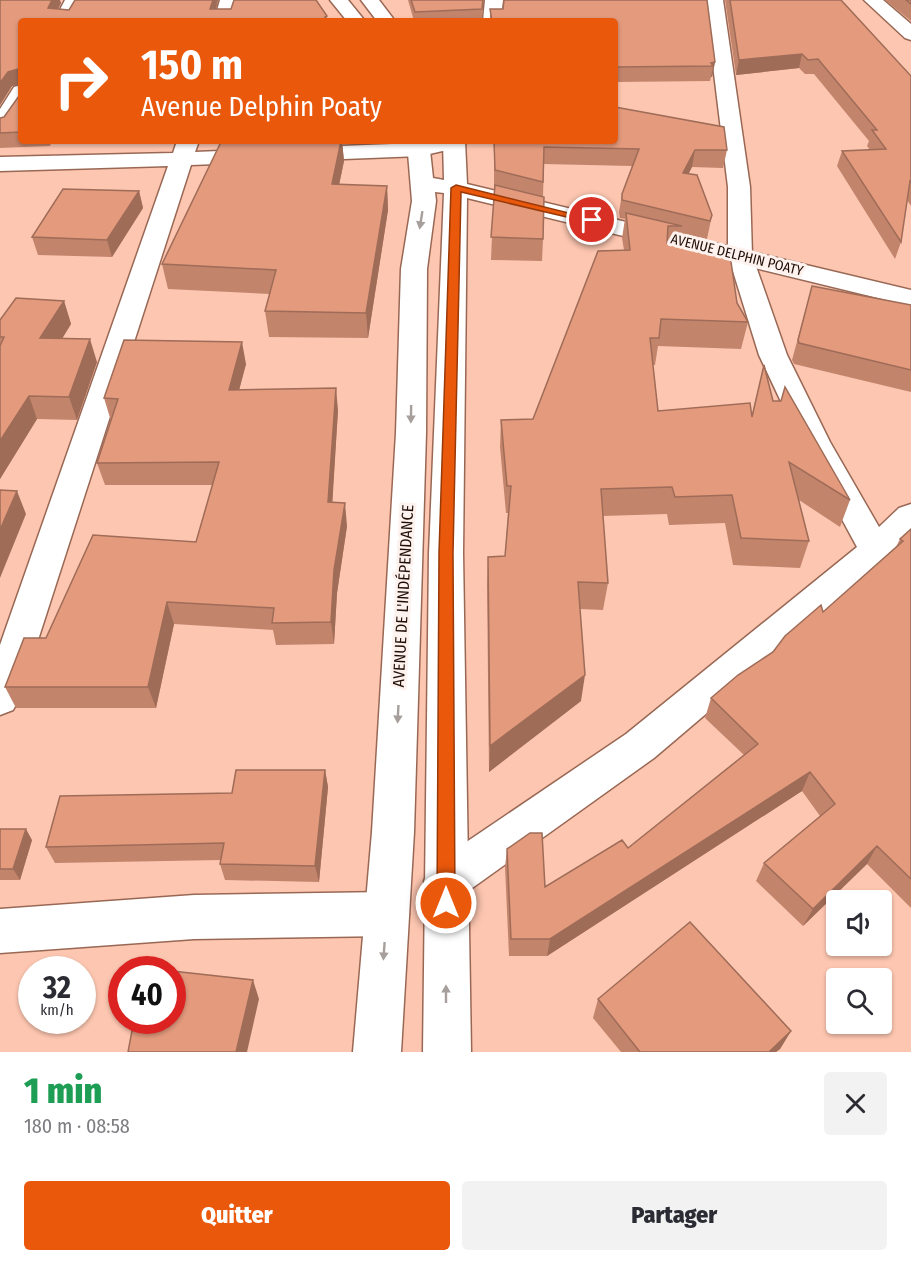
<!DOCTYPE html>
<html lang="fr">
<head>
<meta charset="utf-8">
<style>
  :root { --surface:#fff; --page:#f2f2f3; --text:#2b2b33; --muted:#7c7c81; --accent:#ea580c }
  body { margin:0; font-family:"Fira Sans Condensed",sans-serif; background:var(--page); color:var(--text); height:100vh; display:flex; flex-direction:column; font-size:22px; white-space:nowrap }
  * { box-sizing:border-box; margin:0 }
  p { font-size:20px; color:var(--muted) }
  .icon { flex:none; width:33px; height:33px; fill:none; stroke:currentColor; stroke-width:2; stroke-linecap:round; stroke-linejoin:round }
  .map { position:relative; height:1052px; overflow:hidden }
  .details { display:flex; flex-direction:column; background:var(--surface); flex:1 }
  .details>* { flex:none }
  .guide { position:absolute; left:18px; top:18px; width:600px; height:126px; border-radius:6px; box-shadow:0 2px 4px #0004; background:#ea580c; color:#fff; overflow:hidden }
  .tools { position:absolute; left:826px; top:890px; display:grid; gap:12px }
  .tools a { display:grid; place-items:center; width:66px; height:66px; border-radius:6px; background:var(--surface); box-shadow:0 2px 4px #0004; font-size:30px }
  .speed { position:absolute; left:18px; top:956px; display:flex; gap:12px; font-size:30px; font-weight:700; text-align:center }
  .speed>* { display:grid; place-content:center; width:78px; height:78px; border-radius:50%; background:var(--surface); box-shadow:0 2px 4px #0004; line-height:1 }
  .speed small { font-size:15px; font-weight:400 }
  .speed .limit { border:9px solid #d22; background:#fff; color:#111 }
  .pin { position:absolute; display:grid; place-items:center; width:51px; height:51px; color:#fff; margin:-26px; border:3px solid #fff; border-radius:50%; box-shadow:0 2px 6px #0007 }
  .me { position:absolute; width:66px; margin:-33px; rotate:0deg; stroke-linejoin:round; filter:drop-shadow(0 0 4px #0008) }
  .turn { display:flex; align-items:center; gap:21px; height:126px; padding:0 24px; font-size:27px }
  .turn .icon { width:78px; height:78px; stroke-width:2.5 }
  .turn b { display:block; font-size:42px; line-height:51px }
  .round { display:grid; place-items:center; flex:none; width:63px; height:63px; border-radius:6px; background:var(--page) }
  .head { display:flex; align-items:center; justify-content:space-between; height:102px; padding:0 24px }
  h1 { font-size:36px; font-weight:800; line-height:45px; color:#1e9e55 }
  .primary-button { display:flex; gap:12px; margin-top:auto; padding:12px 24px }
  .primary-button a { flex:1; height:69px; border-radius:6px; background:var(--accent); color:#fff; font-size:24px; font-weight:800; line-height:69px; text-align:center }
  .primary-button a+a { background:var(--page); color:var(--text) }
  .map>svg:first-child { display:block }
  .lines { fill:none; stroke-linecap:round; stroke-linejoin:round }
  .minor-casing { stroke:#996855; stroke-width:3 }
  .tertiary-casing { stroke:#996855; stroke-width:3 }
  .minor { fill:#fff; fill-rule:evenodd }
  .tertiary { fill:#fff; fill-rule:evenodd }
  .wall { fill:#c3846c }
  .shaded-wall { fill:#9f6c58 }
  .building { fill:#e39a7d; stroke:#9f6c58; stroke-width:1.5 }
  .oneway { fill:#a69f9b }
  .route { fill:#ea580c; stroke:#983908; stroke-width:1.5 }
  .labels { text-anchor:middle; dominant-baseline:central; stroke-width:6; stroke-linejoin:round; paint-order:stroke }
  .far-street-label { font-size:14px; fill:#200e06; stroke:#fef2ee }
  .street-label { font-size:16px; fill:#200e06; stroke:#fef2ee }
</style>
</head>
<body>
<div class="map">
<svg width="911" height="1052" viewBox="0 0 911 1052">
  <rect width="100%" height="100%" fill="#fdc6b0"/>
  <g class="lines">
    <g class="minor-casing">
      <path id="minor" d="M65 0H83L72 21H54Z
        M220 0H238L232 21H214Z
        M485 0H503L501 21H483Z
        M705 0H723L750 187 752 255 787 355 830 442 879 527 899 508 911 504V536L888 559 654 758 461 896 446 902 431 896 424 881 431 866 626 734 857 547 800 442 759 355 728 255V187Z
        M864 0H883L911 24V40L905 38Z
        M21 85V109L7 131 0 133V109L14 87Z
        M177 141H199L195 152 467 141 464 146 421 156 191 165 19 699 13 710 0 715V645L168 166 0 171V157L173 153Z
        M387 892 403 899 409 914 403 929 387 936 194 939 0 953V909L194 895Z"/>
    </g>
    <g class="tertiary-casing">
      <path id="tertiary" d="M330 0H348L365 21H347Z
        M361 0H379L395 21H377Z
        M407 141H429L433 178 444 180 443 141H465L467 184 911 290V306L467 198 463 553 471 1052H423L429 553 444 193 435 192 436 201 427 269 426 433 414 832 401 1052H353L372 832 396 433 401 269 412 201Z"/>
    </g>
    <use href="#minor" class="minor"/>
    <use href="#tertiary" class="tertiary"/>
  </g>
  <path class="wall" d="M0 0 61 3 58 9 69 10 218 0 216 9 327 16V20L21 21V141H52L50 146 0 148V118L4 117 19 96 18 84 12 86 0 105Z
    M408 0H483L482 21H414Z
    M504 0H707L715 62 712 77H711L710 81 615 82V21H490V9H503Z
    M725 0H841L911 76V206L907 200 901 242 895 259 837 166 842 151 870 150 867 146 869 141 814 74H805L799 68 736 75Z
    M885 0H911V21Z
    M232 141H365L342 142 344 161 339 185 387 186 388 210 368 338 269 337 265 311 270 294 168 289 162 264Z
    M494 141 727 150 723 168 692 167 688 174 712 215 707 239 681 233 679 245 737 303 748 322 741 349 658 346 655 365H653L658 411 752 414 764 365 773 401 850 500 840 527 799 500 809 541 800 568 733 565 725 523 669 525 667 514 603 516 608 583 603 610 580 609 581 701 489 772 487 584 488 557 505 556 508 513H506L500 447 501 420 533 419 624 250 622 238 625 219 620 218 619 212 622 194 632 166 544 164 543 196V239L542 261 491 260 494 188Z
    M139 191 143 208 112 257 38 255 32 237Z
    M812 286 911 305V392L794 364 792 360Z
    M64 301 71 324 62 339 97 362 77 420 37 419 0 479V320Z
    M246 364 239 390 338 410 332 502 347 526 337 593 334 644 276 645 273 630 174 624 156 708H16L5 687 46 638 196 542 213 485H105L97 463 111 421 104 398Z
    M911 529V908L867 864 803 926 756 881 764 863 820 816 802 791 547 956H509L505 867 507 849 545 887 628 848 744 755 705 718 711 698 773 652 823 612 896 547 900 539Z
    M325 770 328 787 319 882 225 880 220 864 221 860 55 863 46 847 232 793Z
    M0 829 32 840 20 880H0Z
    M598 999 791 1031 780 1049 776 1052H621L593 1018Z"/>
  <path class="shaded-wall" d="M51 0H60L61 3 52 21 48 8Z
    M213 0H218L213 21 210 9Z
    M802 54 799 68 736 75 739 60Z
    M715 62 712 77H711L713 66 711 63Z
    M18 69 21 84 12 86 0 105V83L8 72Z
    M341 141H342L344 161 334 209 332 184Z
    M695 150 692 167 680 191 683 173Z
    M387 186 388 210 368 338 366 313Z
    M139 191 143 208 112 257 107 240Z
    M64 301 71 324 48 361 40 338Z
    M90 339 97 362 77 420 69 397Z
    M242 342 246 364 233 413 229 390Z
    M336 388 338 410 331 525 328 502Z
    M29 396 37 419 0 479V441Z
    M17 491 26 514 0 578V530Z
    M345 503 347 526 337 593 334 644 331 622 334 570Z
    M167 602 174 624 156 708 148 687Z
    M585 675 581 701 489 772 490 746Z
    M325 770 328 787 319 882 315 866Z
    M810 772 802 791 547 956 550 939Z
    M26 829 32 840 20 880 13 869Z
    M877 846 867 864 803 926 813 909Z
    M253 980 259 999 247 1052H236Z
    M791 1031 780 1049 776 1052H769Z"/>
  <path class="building" d="M0 0H52L48 8 69 10 75 0H213L210 9H231L234 0H316L327 16 325 17 328 21H21V132L0 133V118L4 117 19 96 18 69 8 72 0 83Z
    M411 0H483L482 9 415 12Z
    M504 0H707L715 62 711 63 713 66 615 67V21H492L490 9H503Z
    M730 0H841L911 76V182L910 181 901 242 842 151 886 149 872 130H877L818 59 808 60 802 54 739 60Z
    M906 0H911V4Z
    M615 107 724 127 727 150H695L683 173 697 175 712 215 710 221 622 200V194L639 149 544 147 543 182 495 170 494 141H615Z
    M252 141H341L332 184 387 186 366 313 265 311 276 270 162 264 221 142Z
    M495 185 544 197 543 239 491 237Z
    M63 189 139 191 107 240 32 237Z
    M626 213 682 226H668L667 243 730 255 737 303 748 322 661 319 659 338H650L658 411 750 403 752 417 764 365 773 401H781L785 387 850 500 789 462 809 541 741 538 732 495 675 497 672 487 601 489 608 583 578 582 585 675 490 746 488 557 505 556 511 486H507L501 420 533 419 598 251 630 250Z
    M812 286 911 305V370L799 343 798 340Z
    M16 298 64 301 40 338 90 339 69 397 29 396 0 441V346L4 337H0V320Z
    M124 340 242 342 229 390 336 388 328 502 345 503 334 570 331 622 272 623 274 608 167 602 148 687H5L24 638H46L93 535 196 542 219 462 97 463 118 399 104 398Z
    M0 490 17 491 0 530Z
    M911 529V879L877 846 813 909 764 863 835 804 810 772 550 939H511L507 849 530 833H542L545 887 622 840 628 848 758 744 711 698 738 675 773 652 785 636 821 605 823 612 903 541 900 539Z
    M236 770H325L315 866 220 864 224 843 46 847 60 796 232 793Z
    M0 829H26L13 869H0Z
    M690 922 791 1031 769 1052H640L598 999Z
    M172 971 253 980 236 1052H128L134 1020H172Z"/>
  <defs><path id="oneway-solid" d="M-6-.8H1V-3.2L6.5 0L1 3.2V.8H-6Z" transform="scale(1.5)"/></defs>
  <g class="oneway">
    <use href="#oneway-solid" transform="translate(421 220) rotate(99)"/>
    <use href="#oneway-solid" transform="translate(411 414) rotate(91)"/>
    <use href="#oneway-solid" transform="translate(398 714) rotate(93)"/>
    <use href="#oneway-solid" transform="translate(384 951) rotate(94)"/>
    <use href="#oneway-solid" transform="translate(446 994) rotate(-90)"/>
  </g>
  <path class="route" d="M456 185 597 220 592 223 461 192 453 553 455 903 453 909 446 912 440 909 437 903 439 553 451 188Z"/>
  <g class="labels">
    <g class="far-street-label">
      <text transform="translate(737 255) rotate(14)">AVENUE DELPHIN POATY</text>
    </g>
    <g class="street-label">
      <text transform="translate(403 596) rotate(-87)">AVENUE DE L'INDÉPENDANCE</text>
    </g>
  </g>
</svg>
<div class="tools">
<a><svg class="icon" aria-label="sound" viewBox="0 0 24 24"><path d="M4 9h4l5-4v14l-5-4H4zM17 9q2 3 0 6"/></svg></a>
<a><svg class="icon" aria-label="search" viewBox="0 0 24 24"><circle cx="10" cy="10" r="6"/><path d="M15 15l6 6"/></svg></a>
</div>
<div class="speed"><div>32<small>km/h</small></div><div class="limit">40</div></div>
<div class="pin" style="left:592px;top:220px;background:#d93025"><svg class="icon" aria-label="arrive" viewBox="0 0 24 24"><path d="M6 21V4h12l-3 4 3 4H6"/></svg></div>
<svg class="me" style="left:446px;top:903px" viewBox="-20 -20 40 40"><circle r="17" fill="#ea580c" stroke="#fff" stroke-width="3"/><path d="M0-11L8 9 0 5-8 9z" fill="#fff"/></svg>
<div class="guide">
<div class="turn"><svg class="icon" aria-label="right" viewBox="0 0 24 24"><path d="M7 20v-9h11M14 6l5 5-5 5"/></svg><div><b>150 m</b>Avenue Delphin Poaty</div></div>
</div>
</div>
<section class="details">
<div class="head"><div><h1>1 min</h1><p>180 m · 08:58</p></div><a class="round"><svg class="icon" aria-label="close" viewBox="0 0 24 24"><path d="M6 6l12 12M18 6L6 18"/></svg></a></div>
<div class="primary-button"><a>Quitter</a><a>Partager</a></div>
</section>
</body>
</html>
